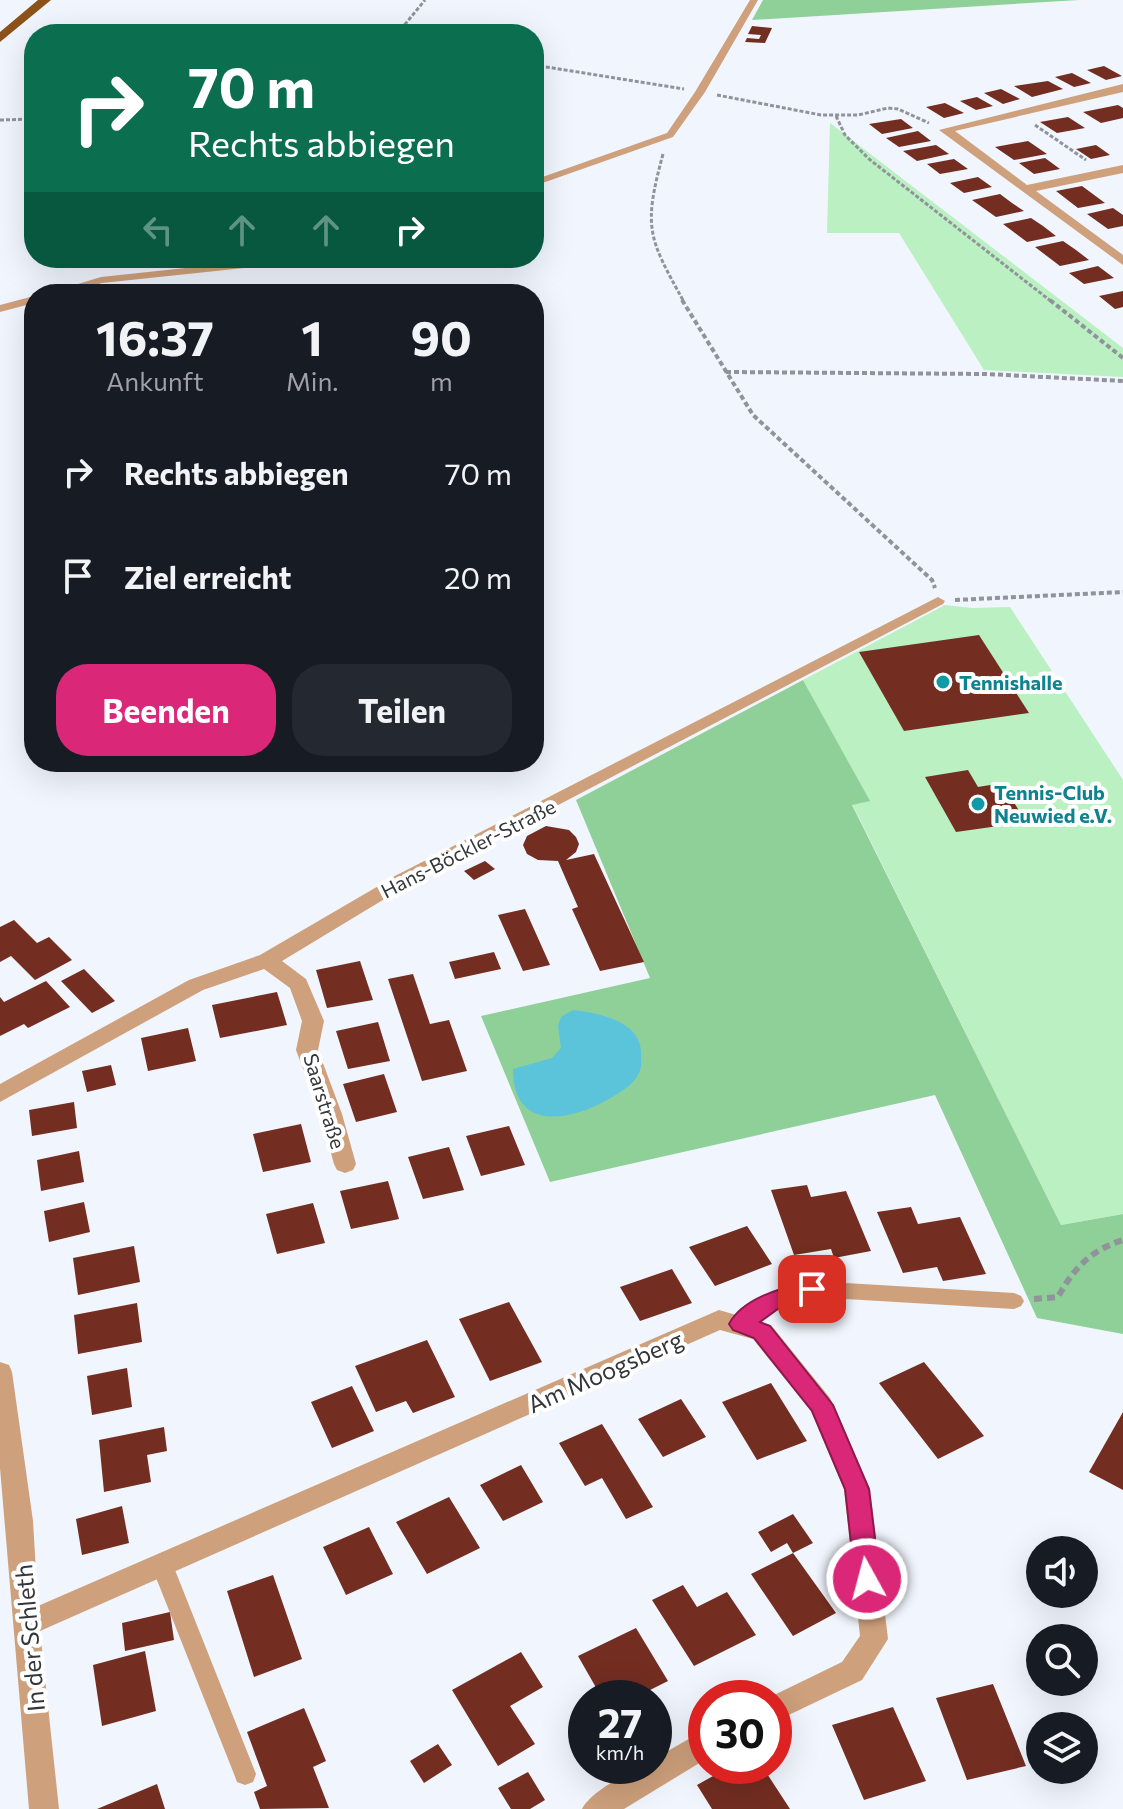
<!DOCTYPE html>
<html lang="de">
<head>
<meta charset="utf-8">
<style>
  :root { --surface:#171b24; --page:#242831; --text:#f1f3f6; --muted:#9ea1a6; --accent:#db2777 }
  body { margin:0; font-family:Commissioner,sans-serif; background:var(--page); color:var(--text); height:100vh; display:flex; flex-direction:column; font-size:30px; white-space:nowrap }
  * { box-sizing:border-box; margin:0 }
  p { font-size:26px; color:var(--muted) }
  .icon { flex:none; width:44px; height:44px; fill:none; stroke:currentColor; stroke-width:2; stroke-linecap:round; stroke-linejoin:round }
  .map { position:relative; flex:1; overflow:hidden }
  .panel { position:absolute; left:24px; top:284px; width:520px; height:488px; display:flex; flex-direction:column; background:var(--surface); border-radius:32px; box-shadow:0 8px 32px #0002 }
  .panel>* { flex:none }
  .banner { position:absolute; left:24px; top:24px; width:520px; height:244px; border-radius:32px; box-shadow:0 8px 32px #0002; background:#0b6e4f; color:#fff; overflow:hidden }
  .tools { position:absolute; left:1026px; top:1536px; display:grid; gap:16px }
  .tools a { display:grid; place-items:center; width:72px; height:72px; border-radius:50%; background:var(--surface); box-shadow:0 8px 32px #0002; font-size:40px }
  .speed { position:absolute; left:568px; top:1680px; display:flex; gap:16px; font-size:40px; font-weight:700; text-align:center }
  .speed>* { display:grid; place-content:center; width:104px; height:104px; border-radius:50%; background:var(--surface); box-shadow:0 8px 32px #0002; line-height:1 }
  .speed small { font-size:20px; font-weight:400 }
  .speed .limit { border:12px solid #d22; background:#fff; color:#111 }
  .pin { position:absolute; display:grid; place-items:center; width:68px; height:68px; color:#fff; margin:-34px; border-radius:16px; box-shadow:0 4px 12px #0006 }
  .me { position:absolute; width:88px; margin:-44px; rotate:353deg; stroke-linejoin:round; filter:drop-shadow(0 0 6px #0008) }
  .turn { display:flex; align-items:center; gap:28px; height:168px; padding:0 32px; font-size:36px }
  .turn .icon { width:104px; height:104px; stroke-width:2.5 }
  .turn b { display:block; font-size:56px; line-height:68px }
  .lanes { display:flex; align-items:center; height:76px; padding:0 32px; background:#0003; justify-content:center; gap:40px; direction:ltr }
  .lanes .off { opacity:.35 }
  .eta { display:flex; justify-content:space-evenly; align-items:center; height:136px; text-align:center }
  .eta b { font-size:48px; font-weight:700; line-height:56px }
  .cta { display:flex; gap:16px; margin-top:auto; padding:16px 32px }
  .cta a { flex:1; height:92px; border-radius:32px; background:var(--accent); color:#fff; font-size:32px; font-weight:700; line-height:92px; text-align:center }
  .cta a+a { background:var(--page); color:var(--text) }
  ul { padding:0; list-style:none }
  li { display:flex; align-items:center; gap:24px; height:104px; padding:0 32px }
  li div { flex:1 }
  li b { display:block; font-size:30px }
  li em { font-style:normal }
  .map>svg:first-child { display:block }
  .green { fill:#baf0c2 }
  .forest { fill:#8fd099 }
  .water { fill:#5bc4db }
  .building { fill:#732d21 }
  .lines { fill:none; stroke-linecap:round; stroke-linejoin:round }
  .path-far2 { stroke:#909399; stroke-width:3; stroke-dasharray:4 2; stroke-linecap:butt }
  .path-far1 { stroke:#909399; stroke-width:4; stroke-dasharray:5 3; stroke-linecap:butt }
  .path { stroke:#909399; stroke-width:6; stroke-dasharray:8 5; stroke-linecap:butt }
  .service { fill:#cea07c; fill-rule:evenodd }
  .minor { fill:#cea07c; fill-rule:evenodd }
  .trunk { fill:#8c521a; fill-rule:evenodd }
  .route { fill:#db2777; stroke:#8e194d; stroke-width:2 }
  .culture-dot { fill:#0f9aa8; stroke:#fff; stroke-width:3 }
  .labels { text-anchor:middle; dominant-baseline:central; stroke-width:8; stroke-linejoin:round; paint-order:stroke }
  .culture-label { font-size:20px; font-weight:bold; fill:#0d838f; stroke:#fff; text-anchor:start }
  .street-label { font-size:20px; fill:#343639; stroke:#fff }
  .near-street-label { font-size:24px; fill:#343639; stroke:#fff }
</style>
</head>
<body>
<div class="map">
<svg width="1123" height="1809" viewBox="0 0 1123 1809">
  <rect width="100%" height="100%" fill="#f1f5fd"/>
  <path class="green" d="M830 123 1123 348V377L984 370 899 233H827Z
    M945 605 972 608 1010 607 1123 780V1214L1061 1225 852 804 869 800 803 680Z"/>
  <path class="forest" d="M763 0H1079L752 20Z
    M803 680 870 801 852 805 1061 1225 1123 1214V1334L1037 1318 935 1095 550 1182 481 1016 650 978 576 800Z"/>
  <path class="water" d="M573 1010C600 1013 643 1022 641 1055 641 1060 642 1068 639 1073 633 1086 619 1093 607 1100 568 1122 513 1131 513 1069L552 1058 561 1048 558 1026 561 1017Z"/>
  <path class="building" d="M752 26 772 28 765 43 745 42 747 38 759 39 761 35 748 34Z
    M1104 66 1122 76 1106 80 1087 70Z
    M1072 73 1091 83 1074 87 1055 77Z
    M1048 81 1063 89 1032 97 1014 86Z
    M1001 89 1020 99 1003 104 984 93Z
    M977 97 993 106 976 110 960 101Z
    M945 103 964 113 944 118 926 107Z
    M1118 105 1123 108V118L1101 123 1083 112Z
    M1068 117 1085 128 1057 133 1040 122Z
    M901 119 913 128 882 134 869 124Z
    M918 131 931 141 899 147 886 138Z
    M1028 141 1047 154 1014 160 995 147Z
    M936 145 949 154 917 161 903 151Z
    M1096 145 1110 155 1091 159 1076 149Z
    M1045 158 1060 169 1034 174 1019 163Z
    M954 159 968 169 940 174 927 164Z
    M978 177 992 187 964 193 950 183Z
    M1082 186 1105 203 1078 208 1056 191Z
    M1000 194 1012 203 1024 211 996 217 972 200Z
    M1113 208 1123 215V226L1108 229 1087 214Z
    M1031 218 1043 226 1056 236 1027 242 1003 224Z
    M1063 241 1076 250 1089 260 1060 266 1035 247Z
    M1098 266 1114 278 1084 284 1069 273Z
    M1123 291V307L1115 309 1099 296Z
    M979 635 1029 713 904 731 859 652Z
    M968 770 978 787 1002 783 1026 822 956 832 925 777Z
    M546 826 569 830 576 837 579 844 576 852 566 860 594 854 644 962 600 971 572 909 578 907 558 861 538 860 527 854 523 845 527 836Z
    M485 861 495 869 474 880 464 871Z
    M525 909 550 965 523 971 498 915Z
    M14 920 37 943 49 937 72 960 35 980 11 956 0 962V927Z
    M494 952 501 969 455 979 449 962Z
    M360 961 373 1000 327 1008 316 970Z
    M84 969 115 1001 92 1013 61 981Z
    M413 974 430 1024 449 1020 467 1071 422 1081 388 979Z
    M46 981 70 1007 28 1028 24 1024 0 1036V997L4 1002Z
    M277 992 287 1025 220 1038 212 1005Z
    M378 1022 390 1061 348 1069 336 1031Z
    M188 1028 196 1061 148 1071 141 1038Z
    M111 1065 116 1085 87 1092 82 1071Z
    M384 1074 397 1112 356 1122 343 1084Z
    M74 1102 77 1128 32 1136 29 1110Z
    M301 1124 311 1162 263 1172 253 1134Z
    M509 1126 525 1165 481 1176 466 1136Z
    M449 1147 464 1190 423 1199 408 1157Z
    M79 1151 84 1182 41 1191 37 1160Z
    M388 1181 399 1219 351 1229 340 1191Z
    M807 1185 811 1197 846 1191 871 1251 834 1258 831 1249 794 1255 771 1190Z
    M84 1202 90 1232 49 1242 44 1211Z
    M313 1203 325 1243 277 1254 266 1214Z
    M911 1207 918 1224 960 1217 986 1274 943 1281 937 1267 903 1273 877 1212Z
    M747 1226 772 1264 715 1286 689 1247Z
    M134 1246 140 1282 78 1295 73 1258Z
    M672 1269 692 1303 640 1321 620 1287Z
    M509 1302 542 1362 490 1381 459 1319Z
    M137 1303 142 1342 78 1354 74 1315Z
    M427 1340 455 1397 413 1413 406 1401 376 1412 355 1366Z
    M924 1362 984 1436 938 1459 879 1383Z
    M127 1368 132 1407 92 1415 87 1376Z
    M771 1383 807 1441 757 1460 722 1402Z
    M352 1386 374 1431 332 1448 311 1402Z
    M681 1399 706 1437 663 1457 638 1419Z
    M1123 1412V1490L1089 1472Z
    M602 1424 653 1507 626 1519 602 1478 585 1486 559 1443Z
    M164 1427 167 1451 147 1455 151 1482 104 1492 99 1440Z
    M521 1465 543 1502 503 1521 480 1485Z
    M449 1497 480 1548 427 1574 396 1522Z
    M122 1506 129 1543 82 1555 76 1519Z
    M793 1514 813 1543 793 1553 787 1543 771 1552 758 1532Z
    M369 1527 393 1574 346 1595 323 1547Z
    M793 1553 836 1613 793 1636 751 1574Z
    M273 1575 302 1659 254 1677 227 1591Z
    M683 1585 697 1607 727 1592 756 1635 694 1666 652 1600Z
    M170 1612 174 1640 125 1651 122 1623Z
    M636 1628 668 1681 634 1698H602L578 1656Z
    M145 1651 156 1711 102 1726 93 1665Z
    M521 1652 543 1687 510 1706 535 1744 498 1766 452 1690Z
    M993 1684 1026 1766 967 1780 936 1698Z
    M893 1707 926 1781 864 1800 832 1725Z
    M304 1708 326 1761 313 1767 329 1808 260 1809 254 1792 267 1786 247 1732Z
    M438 1744 452 1765 424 1783 410 1761Z
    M731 1766H762L790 1809H712L697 1785Z
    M528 1772 545 1800 530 1809H511L498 1788Z
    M157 1784 165 1809H97Z"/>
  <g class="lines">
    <path class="path-far2" d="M397 34 425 0
      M534 65 684 89
      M717 95 821 115H858L888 108 898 109 929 123
      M836 116 845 135 869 159 1052 302
      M0 120 34 119
      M1035 125 1086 160
      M663 154C643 228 648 237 684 302"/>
    <path class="path-far1" d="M682 300 753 415 932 580 935 588
      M1050 300 1123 358
      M726 372 986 374 1123 381
      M955 600 1123 592"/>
    <path class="path" d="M1034 1299 1058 1297C1074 1268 1091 1250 1123 1240"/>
    <path class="service" d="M750 0H758L705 92 673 137 534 186V180L667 133 695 92Z
      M279 258H315L310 261 102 283 63 294H45L101 277Z
      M34 296V303L0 312V305Z
      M938 597 945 601 943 604 405 885 399 886 391 881 393 877Z
      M812 1281 1014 1293 1021 1296 1024 1301 1021 1306 1014 1309 812 1297C802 1299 789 1301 779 1306 765 1314 751 1335 733 1330L730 1324 733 1318 768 1294Z
      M162 1555 170 1558 173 1565 256 1774 253 1782 245 1785 237 1782 234 1774 151 1565 154 1558Z"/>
    <path class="minor" d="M1123 84V92L955 131 1027 185 1123 165V173L1036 191 1123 255V265L939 130Z
      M399 874 409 881 406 886 282 961 306 979 324 1021 318 1050 342 1114 356 1164 353 1170 345 1173 337 1170 334 1164 320 1114 296 1050 302 1021 290 988 264 969 203 990 0 1102V1084L189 980 260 955Z
      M719 1310 771 1325 830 1398 870 1489 888 1639 862 1680 774 1722V1698H768L842 1662 860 1636 844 1489 811 1411 753 1339 720 1330 40 1631 59 1809H29L0 1468V1362L9 1365 12 1372 33 1521 38 1606Z
      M706 1729V1759L624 1809H582C590 1792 635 1766 654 1766V1759Z"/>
    <path class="trunk" d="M38 0H51L0 42V32Z"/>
  </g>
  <path class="route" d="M812 1280 820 1283 823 1289 820 1295 782 1306 760 1322 770 1326 833 1405 869 1489 880 1579 876 1587 867 1590 859 1587 855 1579 845 1489 812 1411 754 1338 733 1330 729 1324C743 1297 786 1287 812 1280Z"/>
  <g class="culture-dot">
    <circle cx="943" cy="682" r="8"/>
    <circle cx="978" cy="804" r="8"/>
  </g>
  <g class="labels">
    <g class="culture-label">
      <text x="959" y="682">Tennishalle</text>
      <text x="994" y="792">Tennis-Club<tspan x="994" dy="23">Neuwied e.V.</tspan></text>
    </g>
    <g class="street-label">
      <text transform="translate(468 848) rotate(-27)">Hans-Böckler-Straße</text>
      <text transform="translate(325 1101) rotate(73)">Saarstraße</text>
    </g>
    <g class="near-street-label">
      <text transform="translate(605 1371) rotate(-24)">Am Moogsberg</text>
      <text transform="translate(29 1638) rotate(-95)">In der Schleth</text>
    </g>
  </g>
</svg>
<div class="tools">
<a><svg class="icon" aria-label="sound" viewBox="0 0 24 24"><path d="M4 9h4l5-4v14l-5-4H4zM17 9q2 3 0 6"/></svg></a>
<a><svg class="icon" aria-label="search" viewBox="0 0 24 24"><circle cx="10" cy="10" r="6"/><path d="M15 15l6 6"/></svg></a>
<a><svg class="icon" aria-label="layers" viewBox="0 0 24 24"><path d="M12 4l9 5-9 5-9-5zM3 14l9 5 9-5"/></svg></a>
</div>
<div class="speed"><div>27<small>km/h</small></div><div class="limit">30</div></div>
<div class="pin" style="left:812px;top:1289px;background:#d93025"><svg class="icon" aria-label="arrive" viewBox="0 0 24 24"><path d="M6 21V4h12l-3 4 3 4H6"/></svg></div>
<svg class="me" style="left:867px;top:1579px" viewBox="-20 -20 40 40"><circle r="17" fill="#db2777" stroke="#fff" stroke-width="3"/><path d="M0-11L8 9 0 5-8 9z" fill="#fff"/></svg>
<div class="banner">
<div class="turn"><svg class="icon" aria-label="right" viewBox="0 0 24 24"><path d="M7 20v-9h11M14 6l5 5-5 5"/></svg><div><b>70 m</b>Rechts abbiegen</div></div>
<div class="lanes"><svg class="icon off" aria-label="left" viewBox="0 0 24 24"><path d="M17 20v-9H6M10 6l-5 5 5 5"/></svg><svg class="icon off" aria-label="ahead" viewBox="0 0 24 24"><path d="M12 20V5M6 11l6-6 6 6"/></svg><svg class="icon off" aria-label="ahead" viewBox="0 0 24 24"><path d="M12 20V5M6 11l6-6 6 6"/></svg><svg class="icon" aria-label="right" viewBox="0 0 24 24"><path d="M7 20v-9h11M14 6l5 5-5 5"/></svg></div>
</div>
<section class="panel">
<div class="eta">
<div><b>16:37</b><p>Ankunft</p></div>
<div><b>1</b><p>Min.</p></div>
<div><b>90</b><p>m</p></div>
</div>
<ul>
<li><svg class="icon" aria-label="right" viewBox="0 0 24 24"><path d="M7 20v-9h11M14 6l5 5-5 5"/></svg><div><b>Rechts abbiegen</b></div><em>70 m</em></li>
<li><svg class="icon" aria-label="arrive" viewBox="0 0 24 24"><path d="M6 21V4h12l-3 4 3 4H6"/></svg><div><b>Ziel erreicht</b></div><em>20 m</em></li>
</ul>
<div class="cta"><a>Beenden</a><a>Teilen</a></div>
</section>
</div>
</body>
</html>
